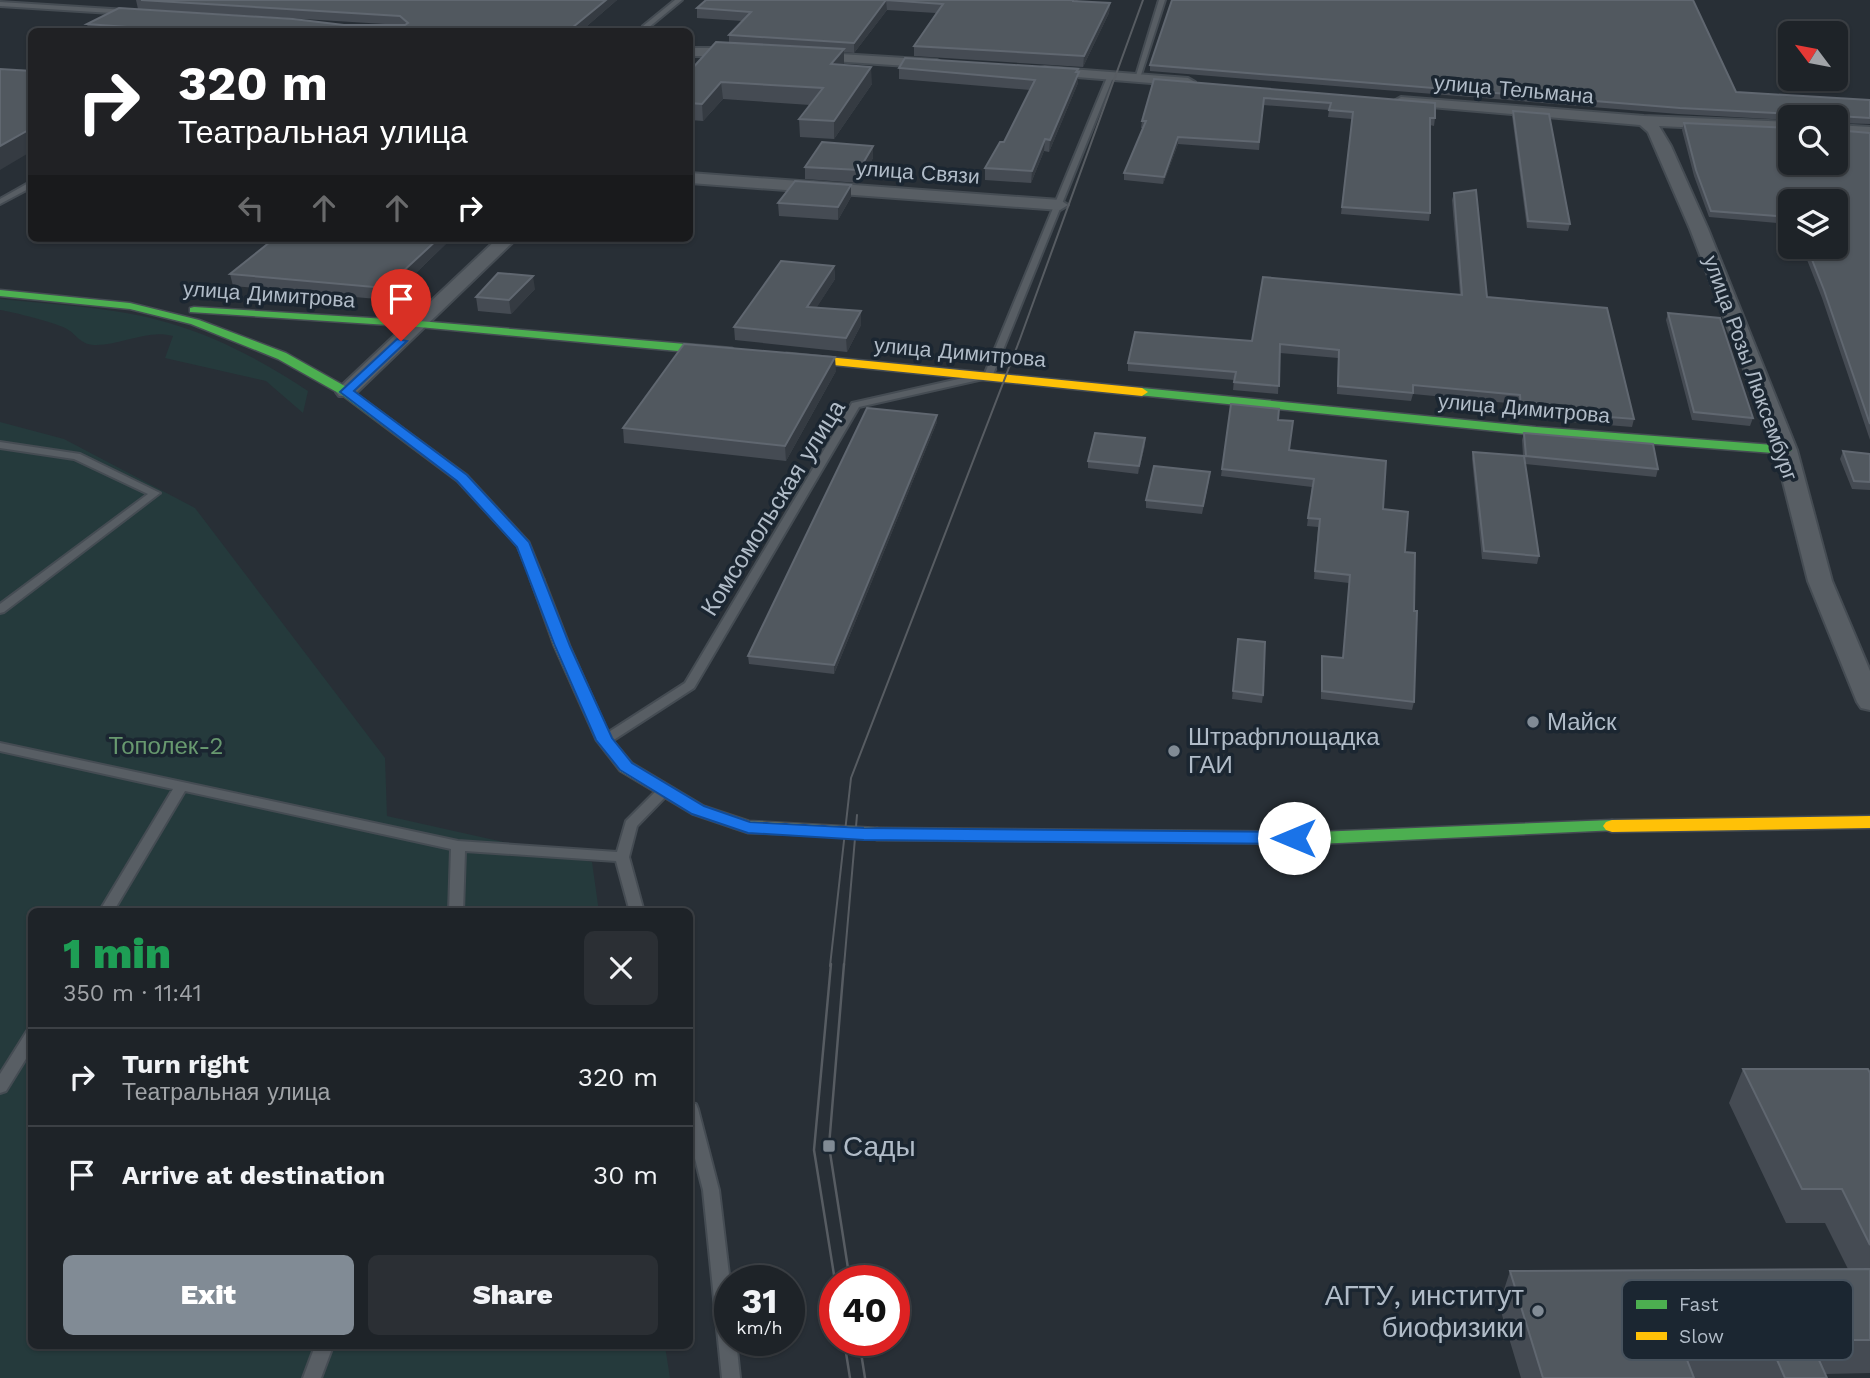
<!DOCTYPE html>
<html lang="en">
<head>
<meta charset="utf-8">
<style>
  :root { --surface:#1e2328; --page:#2b2f34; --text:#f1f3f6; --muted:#a1a4a8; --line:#3c4045; --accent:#818b95 }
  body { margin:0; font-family:"Work Sans",sans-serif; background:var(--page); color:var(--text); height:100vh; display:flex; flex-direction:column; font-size:26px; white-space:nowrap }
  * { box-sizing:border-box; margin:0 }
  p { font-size:23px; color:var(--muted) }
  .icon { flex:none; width:38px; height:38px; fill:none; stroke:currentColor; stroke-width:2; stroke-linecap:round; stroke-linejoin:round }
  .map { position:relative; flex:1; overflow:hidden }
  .details { position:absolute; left:28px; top:908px; width:665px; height:441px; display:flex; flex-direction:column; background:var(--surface); border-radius:10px; box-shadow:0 2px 5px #0004,0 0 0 2px var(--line) }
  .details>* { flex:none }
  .guide { position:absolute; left:28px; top:28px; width:665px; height:214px; border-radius:10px; box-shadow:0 2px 5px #0004,0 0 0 2px var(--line); background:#202124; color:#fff; overflow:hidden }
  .needle { width:46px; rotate:302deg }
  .tools { position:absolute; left:1778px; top:21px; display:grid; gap:14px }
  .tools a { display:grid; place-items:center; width:70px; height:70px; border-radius:10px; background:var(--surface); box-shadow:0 2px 5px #0004,0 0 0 2px var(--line); font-size:35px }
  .speed { position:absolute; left:714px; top:1265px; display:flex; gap:14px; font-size:35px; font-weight:700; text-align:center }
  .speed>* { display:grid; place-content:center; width:91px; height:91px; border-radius:50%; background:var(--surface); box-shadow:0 2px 5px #0004,0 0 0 2px var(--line); line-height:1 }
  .speed small { font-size:18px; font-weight:400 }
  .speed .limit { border:10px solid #d22; background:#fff; color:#111 }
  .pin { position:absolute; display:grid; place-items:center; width:60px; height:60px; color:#fff; margin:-72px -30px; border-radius:50% 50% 50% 0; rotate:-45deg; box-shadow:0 0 7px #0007 }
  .pin .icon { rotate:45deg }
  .me { position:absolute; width:77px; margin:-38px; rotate:270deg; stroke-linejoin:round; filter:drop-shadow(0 0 5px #0008) }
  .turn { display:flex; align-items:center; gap:24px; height:147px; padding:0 35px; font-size:32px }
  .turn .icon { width:91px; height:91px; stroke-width:2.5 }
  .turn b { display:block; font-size:49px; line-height:60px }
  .lanes { display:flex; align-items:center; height:66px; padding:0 35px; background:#0003; justify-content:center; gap:35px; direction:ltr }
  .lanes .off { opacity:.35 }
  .round { display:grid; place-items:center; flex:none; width:74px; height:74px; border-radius:10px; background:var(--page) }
  .overview { display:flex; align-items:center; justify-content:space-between; height:119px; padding:0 35px }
  h1 { font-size:42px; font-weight:800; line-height:52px; color:#1e9e55 }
  .primary-button { display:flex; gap:14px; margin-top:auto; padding:14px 35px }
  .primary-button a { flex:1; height:80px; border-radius:10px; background:var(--accent); color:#fff; font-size:28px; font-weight:800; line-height:80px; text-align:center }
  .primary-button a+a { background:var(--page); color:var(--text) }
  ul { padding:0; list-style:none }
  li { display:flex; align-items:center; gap:21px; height:98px; padding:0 35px; border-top:2px solid var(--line) }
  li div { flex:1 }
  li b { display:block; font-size:26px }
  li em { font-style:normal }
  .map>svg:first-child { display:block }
  .green { fill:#253a3c }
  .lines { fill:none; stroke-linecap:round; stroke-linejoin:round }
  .lane-casing { stroke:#454c53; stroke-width:4 }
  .street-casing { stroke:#454c53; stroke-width:4 }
  .fast-casing { stroke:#454c53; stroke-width:3 }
  .slow-casing { stroke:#454c53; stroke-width:3 }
  .lane { fill:#585e64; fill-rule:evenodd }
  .street { fill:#585e64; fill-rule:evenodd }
  .fast { fill:#4caf50; fill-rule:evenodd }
  .slow { fill:#ffc107; fill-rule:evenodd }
  .tram-far1 { stroke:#575c62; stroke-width:2 }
  .tram { stroke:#575c62; stroke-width:2.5 }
  .wall { fill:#454b53 }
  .shaded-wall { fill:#353b42 }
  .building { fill:#51585f; stroke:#606770; stroke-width:2 }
  .route { fill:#1a73e8; stroke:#114b97; stroke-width:2 }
  .poi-dot { fill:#818b95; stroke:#1b2631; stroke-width:2.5 }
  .labels { text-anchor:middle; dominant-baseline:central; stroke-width:7; stroke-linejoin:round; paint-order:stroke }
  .far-street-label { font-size:21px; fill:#b1bcc8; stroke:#1b2631 }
  .street-label { font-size:24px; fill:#b1bcc8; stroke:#1b2631 }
  .poi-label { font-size:24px; fill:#b1bcc8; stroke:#1b2631; text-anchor:start }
  .park-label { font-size:24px; fill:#68996f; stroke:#1b2631 }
  .near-poi-label { font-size:28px; fill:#b1bcc8; stroke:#1b2631; text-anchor:start }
  .key { fill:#1b2631; stroke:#48535e; stroke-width:2 }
  .key-label { font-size:19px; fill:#b1bcc8 }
</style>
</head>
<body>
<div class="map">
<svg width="1870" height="1378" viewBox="0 0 1870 1378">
  <rect width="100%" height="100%" fill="#282f36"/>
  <path class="green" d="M0 299C56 305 115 307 169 323 218 337 266 363 308 391L303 413 266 381 165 358 173 336C146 329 121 346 94 345 80 344 77 335 67 329 60 324 10 311 0 310Z
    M0 422 64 439 195 508 385 758 387 816 592 862 599 912H32V1346H665L670 1378H0Z"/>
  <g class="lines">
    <g class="lane-casing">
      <path id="lane" d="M675 0H682L648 28 646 32H640L643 26Z
        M1159 0H1165L1140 78 1135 79Z
        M0 2 127 10 130 12 127 14 0 6Z
        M1111 73 1114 75 992 377 859 407 694 688 609 743H601L599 740 601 737 685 683 852 403 985 373 1108 75Z
        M32 181V187L0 204V199Z
        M0 442 80 454 160 493 4 612 0 613V604L148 494 74 459 0 448Z
        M0 743 458 841 617 852 626 821 659 788 664 787 671 791 637 826 629 857 644 912H630L616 861 465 851 463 912H449L451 849 185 791 113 912H99L173 789 0 751Z
        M32 1029V1049L6 1091 0 1093V1074L27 1031Z
        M690 1103 696 1104 698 1109 719 1190 730 1283V1340H736L740 1378H722L703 1190 690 1139Z
        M315 1346H333L321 1378H303Z"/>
    </g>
    <g class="street-casing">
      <path id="street" d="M690 48H741L748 52 741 56H690Z
        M808 52 937 60 944 64 937 68 803 59V53Z
        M1045 67 1188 78 1195 82 1188 86 1040 74V68Z
        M1401 97 1644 116 1790 122V132L1659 126 1671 146 1708 229 1797 450 1832 581 1870 671V710L1861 708 1857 702 1808 581 1775 450 1690 229 1648 132 1640 125 1396 104 1394 101Z
        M1836 125 1870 127V137L1836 135Z
        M690 173 1060 200 1068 205 1060 210 690 183Z
        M498 238H517L353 396H339L336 392 339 388Z"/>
    </g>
    <g class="fast-casing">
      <path id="fast" d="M0 290 130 303 199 320 286 353 350 389 467 475 529 542 544 579 537 583 532 582 517 546 457 481 342 395 278 359 191 324 130 309 0 296Z
        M194 307 419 321 732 348 738 352 732 356 419 327 190 312V308Z
        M1142 388 1536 427 1786 446 1792 450 1786 454 1536 435 1138 395V389Z
        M1612 820 1618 822 1621 826 1618 830 1317 844 877 840 871 838 868 834 871 830 877 828 1317 832Z"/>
    </g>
    <g class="slow-casing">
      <path id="slow" d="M787 353 1142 388 1148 392 1142 396 783 360V354Z
        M537 575 544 579 570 646 611 738 632 763 704 806 749 821 877 828 883 830 886 834 883 838 748 833 692 814 620 771 596 740 554 646 530 579Z
        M1870 816V828L1612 832 1606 830 1603 826 1606 822 1612 820Z"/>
    </g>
    <use href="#lane" class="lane"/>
    <use href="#street" class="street"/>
    <use href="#fast" class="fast"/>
    <use href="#slow" class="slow"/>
    <path class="tram-far1" d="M830 966 851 778 1020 339 1143 0
      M844 966 857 815"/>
    <path class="tram" d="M831 964 814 1150 835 1281
      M844 964 829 1146 850 1281
      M844 1340 850 1378
      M859 1340 865 1378"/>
  </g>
  <path class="wall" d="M136 0H617L580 32H89L87 24 401 25 138 9Z
    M706 0H1078L1077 1 1110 3 1109 13 1083 67 914 56V46L936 13 887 10 854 53 844 52V65L872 84 834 139 800 137 799 119 810 105 723 99 703 121 690 120V71L729 43V35L742 21 697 18V8Z
    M1150 65 1736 92 1870 100V124L1836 123V117H1790V120L1678 114 1150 71Z
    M899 68 1078 69V83L1049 152 1044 151 1031 183 985 180V168L1004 142 1030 90 899 79Z
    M1154 79 1435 118 1434 126 1430 125V213L1429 221 1341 214 1352 119 1328 117 1329 110 1263 105 1259 150 1178 144 1163 184 1124 180V173L1143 128H1141L1142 121Z
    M1513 111 1570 224 1568 231 1527 228 1512 116Z
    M1684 123 1836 130 1870 133V440L1822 298 1802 247H1836L1790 201V224L1709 217 1694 176 1682 130Z
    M873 146V158L859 183 805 179V167Z
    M851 185V197L838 220 779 216 778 203Z
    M1454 193 1487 297 1634 419 1632 427 1520 418 1518 404 1413 394 1411 401 1337 394 1338 358 1280 353 1278 394 1233 390 1234 380 1128 371V363L1252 341 1460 295 1452 200Z
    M275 238H452L388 300 233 286 230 274Z
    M834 266 835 279 816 308 861 325 847 352 735 340 734 327Z
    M535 289 511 314 478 311 476 297Z
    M1668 313 1753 418 1750 426 1692 420 1666 320Z
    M836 371 786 461 624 443 623 428Z
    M1231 404 1278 420 1289 450 1383 509 1405 552 1414 702 1412 710 1321 699V665L1322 656 1343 658 1349 583 1314 579 1318 527 1307 526 1312 487 1221 476Z
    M937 422 834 674 749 664 748 656Z
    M1524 433 1658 469 1656 477 1525 464 1539 556 1537 564 1482 559 1472 459 1473 452 1523 456 1522 440Z
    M1145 438V445L1138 474 1088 468V461Z
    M1843 451 1870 454V490L1852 489 1840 459Z
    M1209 480 1202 514 1146 508V500Z
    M1238 639 1263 695 1262 703 1232 699Z
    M1743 1069 1870 1073V1373L1825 1374 1827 1378H1521L1499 1305 1510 1271 1848 1269 1825 1223H1786L1729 1103Z"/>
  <path class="shaded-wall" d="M606 0H617L580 32H567Z
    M886 0 887 10 854 53V43Z
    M1110 3 1109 13 1083 67 1084 56Z
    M844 49V65L831 64Z
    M871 67 872 84 834 139V121Z
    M1078 69V83L1049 152 1050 140Z
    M721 82 723 99 703 121 702 104Z
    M32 128V151L0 170V146Z
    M1178 137V144L1163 184 1164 177Z
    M1045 139 1044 151 1031 183 1032 171Z
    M873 146V158L859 183V170Z
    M851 185V197L838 220V207Z
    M439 238H452L388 300 385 288Z
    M834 266 835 279 808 321 807 307Z
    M533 276 535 289 511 314 509 300Z
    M861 311V325L847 352 846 338Z
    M835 357 836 371 786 461 785 446Z
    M937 415V422L834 674V665Z
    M1145 438V445L1138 474 1139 466Z"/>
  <path class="building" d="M141 0H606L567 32H195L87 24 119 8 293 19 344 25H405L408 23 400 16Z
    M706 0H1073V1L1110 3 1084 56 914 46 943 4 886 0 854 43 729 35 751 12 697 8Z
    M1172 0H1693L1736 92 1870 100V118L1838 116 1836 118V117H1794V114L1680 108 1150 65Z
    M716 42 844 49 831 64 871 67 834 121 799 119 823 88 721 82 702 104 690 103V71Z
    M905 58 1078 69 1076 72H1079L1050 140 1045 139 1032 171 985 168 1000 142H1004L1035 80 899 68Z
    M0 69 32 71V128L0 146Z
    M1154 79 1435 103V118H1430V213L1342 207 1353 112 1329 110 1331 103 1264 98 1259 142 1178 137 1164 177 1124 173 1146 121H1142Z
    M1513 111 1549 114 1570 224 1528 221Z
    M1684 123 1790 128V163H1836V126V130L1870 133V424L1824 290 1807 247H1836V201H1790V217L1711 211 1696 170Z
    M822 142 873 146 859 170 805 167Z
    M795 181 851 185 838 207 778 203Z
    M1476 190 1487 297 1607 308 1634 419 1521 410 1520 395 1413 385V393L1338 386 1339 350 1280 344 1279 386 1234 382 1236 372 1128 363 1135 332 1252 341 1263 277 1462 295 1454 193Z
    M275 238H439L385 288 230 274Z
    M781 261 834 266 807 307 861 311 846 338 734 327Z
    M498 273 533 276 509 300 476 297Z
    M1668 313 1720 318 1753 418 1694 412Z
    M684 344 835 357 785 446 623 428Z
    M1231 404 1279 409 1278 420 1293 421 1289 450 1386 461 1383 509 1408 512 1405 552 1415 553 1414 611H1417L1414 702 1322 691V656L1343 658 1350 575 1315 571 1320 519 1308 518 1314 479 1222 469Z
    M867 408 937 415 834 665 748 656Z
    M1095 433 1145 438 1139 466 1088 461Z
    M1524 433 1653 444 1658 469 1526 456Z
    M1843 451 1870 454V482L1854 481Z
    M1473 452 1524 456 1539 556 1484 551Z
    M1154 466 1210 472 1203 506 1146 500Z
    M1238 639 1265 642 1263 695 1233 691Z
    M1743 1069H1868L1870 1073V1245L1842 1189H1802Z
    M1870 1269V1340H1810L1827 1378H1785L1774 1353 1684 1352 1694 1378H1543L1510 1271Z"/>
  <path class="route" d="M397 339 407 341 354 391 467 475 529 542 570 646 612 738 632 763 704 806 750 822 864 828 1294 832 1302 838 1294 844 864 840 748 833 692 814 620 770 596 740 555 646 517 547 457 481 340 392Z"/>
  <g class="poi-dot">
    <circle cx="1533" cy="722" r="7"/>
    <circle cx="1174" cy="751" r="7"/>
    <rect x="822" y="1139" width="14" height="14" rx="3.5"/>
    <circle cx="1538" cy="1311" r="7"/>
  </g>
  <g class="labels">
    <g class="far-street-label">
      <text transform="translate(1514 89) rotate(5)">улица Тельмана</text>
      <text transform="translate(918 172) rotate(4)">улица Связи</text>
      <text transform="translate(269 294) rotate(4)">улица Димитрова</text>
      <text transform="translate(960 352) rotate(5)">улица Димитрова</text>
      <text transform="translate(1751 368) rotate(70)">улица Розы Люксембург</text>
      <text transform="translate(1524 408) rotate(5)">улица Димитрова</text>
    </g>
    <g class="street-label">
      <text transform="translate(773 508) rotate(-58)">Комсомольская улица</text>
    </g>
    <g class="poi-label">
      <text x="1547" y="722">Майск</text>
      <text x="1188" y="737">Штрафплощадка<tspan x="1188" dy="28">ГАИ</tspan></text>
    </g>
    <g class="park-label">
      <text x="166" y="746">Тополек-2</text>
    </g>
    <g class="near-poi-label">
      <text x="843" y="1146">Сады</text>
      <text x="1524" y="1295" text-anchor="end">АГТУ, институт<tspan x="1524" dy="32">биофизики</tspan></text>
    </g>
  </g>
  <rect x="1622" y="1280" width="231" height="80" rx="10" class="key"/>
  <rect x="1636" y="1300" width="31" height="9" fill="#4caf50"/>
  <rect x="1636" y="1332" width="31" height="8" fill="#ffc107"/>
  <g class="key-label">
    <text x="1679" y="1311">Fast</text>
    <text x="1679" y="1343">Slow</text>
  </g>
</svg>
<div class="tools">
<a><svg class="needle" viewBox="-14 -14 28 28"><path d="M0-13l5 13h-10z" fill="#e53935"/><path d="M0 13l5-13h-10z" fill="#a1a4a8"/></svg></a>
<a><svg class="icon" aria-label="search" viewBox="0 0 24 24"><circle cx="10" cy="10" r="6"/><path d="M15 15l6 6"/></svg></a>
<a><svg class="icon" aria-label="layers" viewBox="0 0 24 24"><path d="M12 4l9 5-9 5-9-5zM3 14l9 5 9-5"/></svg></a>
</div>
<div class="speed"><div>31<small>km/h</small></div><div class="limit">40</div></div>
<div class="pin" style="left:401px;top:341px;background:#d93025"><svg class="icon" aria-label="arrive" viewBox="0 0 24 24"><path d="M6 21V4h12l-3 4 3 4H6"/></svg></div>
<svg class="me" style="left:1294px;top:838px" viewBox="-20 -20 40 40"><circle r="19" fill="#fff"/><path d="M0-13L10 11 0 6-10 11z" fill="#1a73e8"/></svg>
<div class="guide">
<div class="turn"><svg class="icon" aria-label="right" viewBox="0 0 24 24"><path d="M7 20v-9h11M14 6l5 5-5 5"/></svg><div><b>320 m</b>Театральная улица</div></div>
<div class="lanes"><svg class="icon off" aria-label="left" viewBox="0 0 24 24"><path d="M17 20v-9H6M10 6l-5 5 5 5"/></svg><svg class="icon off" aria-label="ahead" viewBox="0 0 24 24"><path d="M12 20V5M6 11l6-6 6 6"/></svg><svg class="icon off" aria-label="ahead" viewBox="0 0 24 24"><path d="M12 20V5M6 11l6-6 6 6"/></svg><svg class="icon" aria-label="right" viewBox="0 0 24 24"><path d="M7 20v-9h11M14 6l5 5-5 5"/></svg></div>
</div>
<section class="details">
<div class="overview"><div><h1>1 min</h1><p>350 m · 11:41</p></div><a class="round"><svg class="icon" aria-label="close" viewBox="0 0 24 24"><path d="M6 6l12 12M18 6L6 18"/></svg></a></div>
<ul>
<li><svg class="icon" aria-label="right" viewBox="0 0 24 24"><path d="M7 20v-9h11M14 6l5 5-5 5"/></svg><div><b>Turn right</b><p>Театральная улица</p></div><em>320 m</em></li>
<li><svg class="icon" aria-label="arrive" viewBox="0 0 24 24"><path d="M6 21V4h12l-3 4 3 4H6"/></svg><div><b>Arrive at destination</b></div><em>30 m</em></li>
</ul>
<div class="primary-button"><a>Exit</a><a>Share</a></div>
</section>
</div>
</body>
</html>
